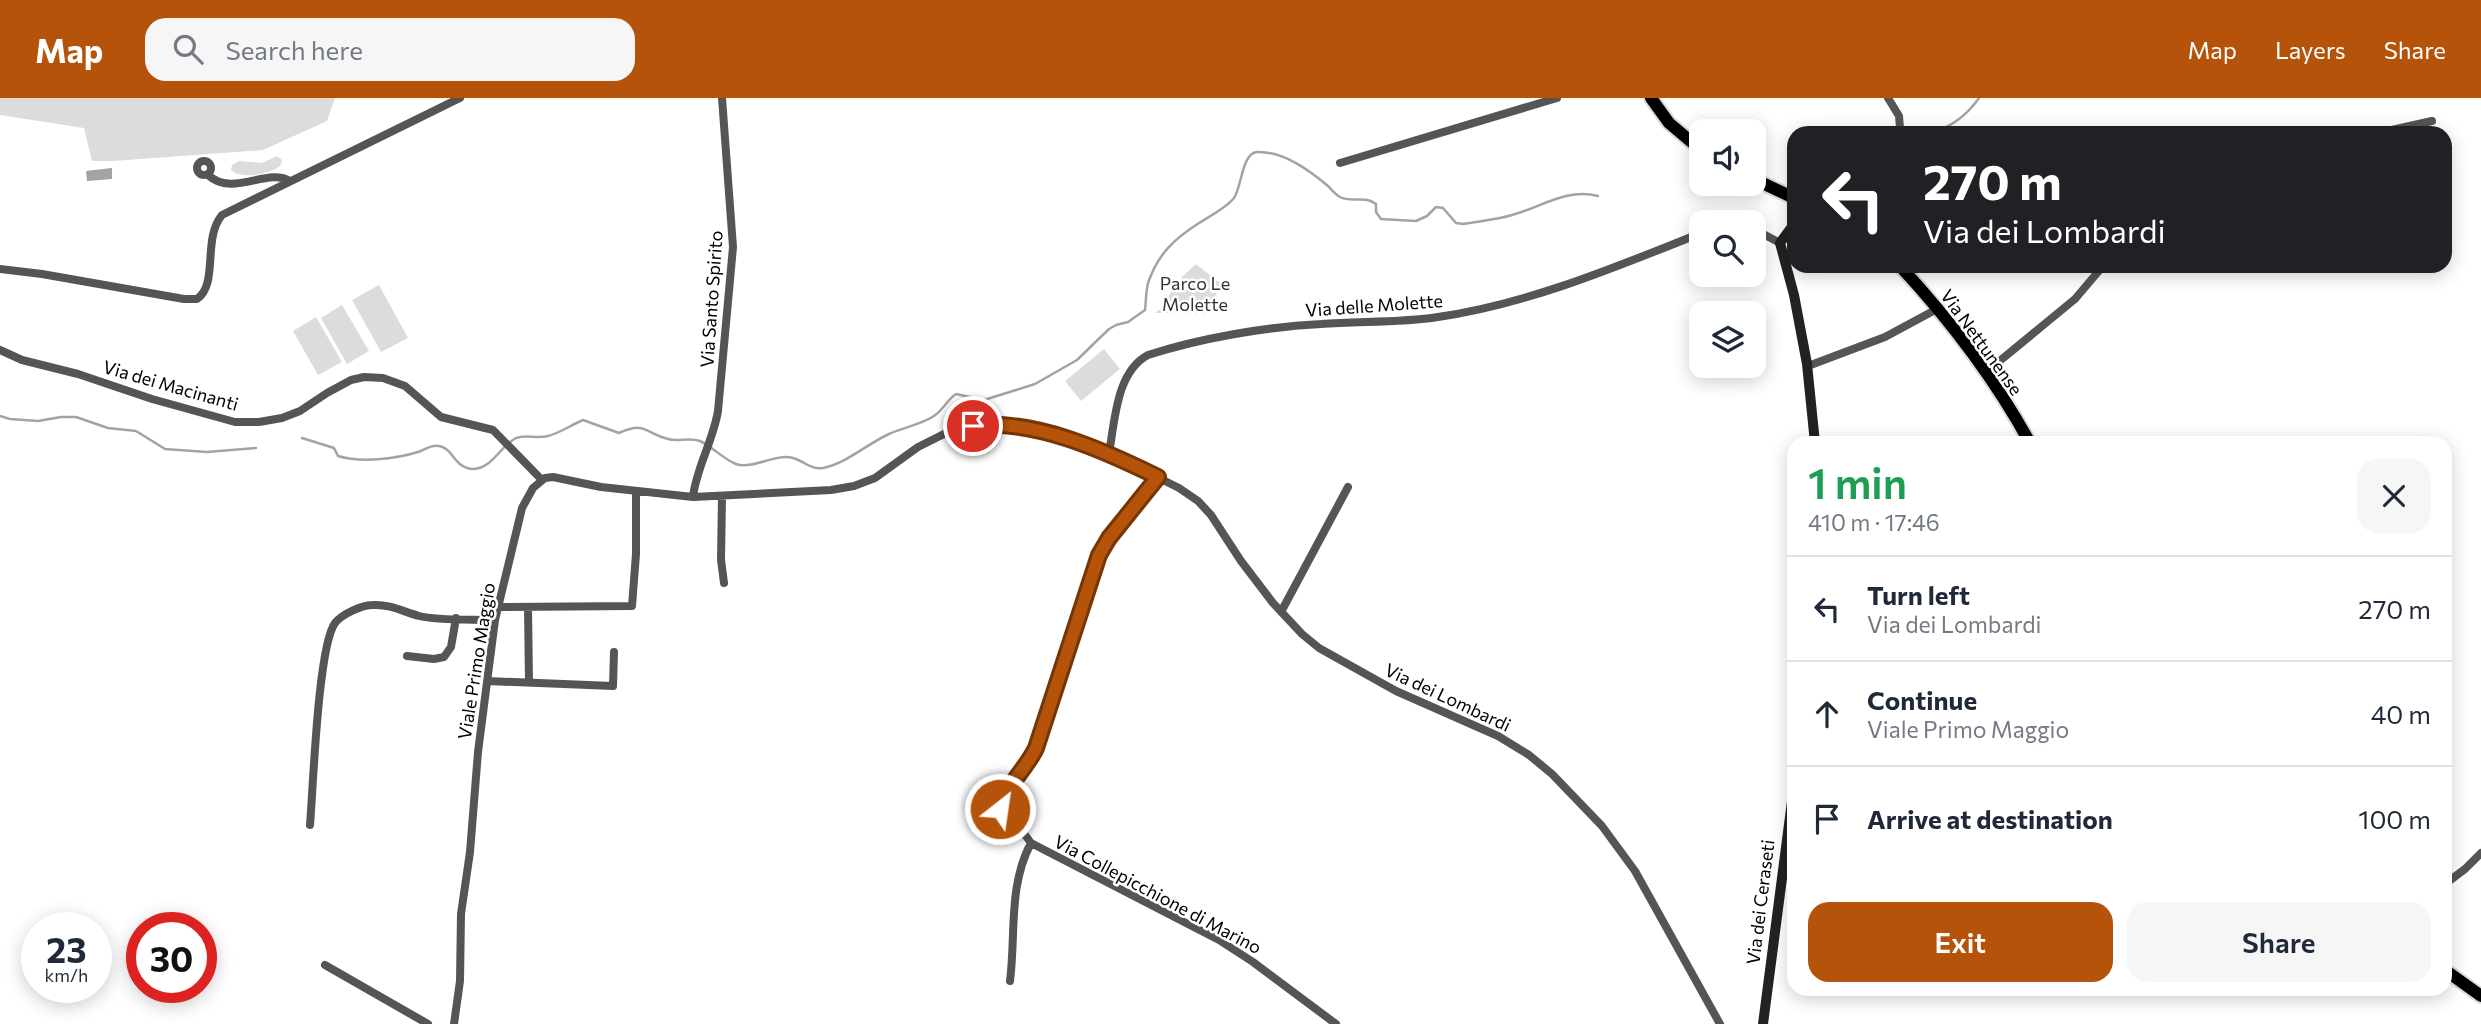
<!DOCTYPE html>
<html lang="en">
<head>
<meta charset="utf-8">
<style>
  :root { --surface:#fff; --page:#f6f6f7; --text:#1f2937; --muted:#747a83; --line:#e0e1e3; --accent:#b45309 }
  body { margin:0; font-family:Commissioner,sans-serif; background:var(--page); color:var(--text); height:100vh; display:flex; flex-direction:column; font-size:26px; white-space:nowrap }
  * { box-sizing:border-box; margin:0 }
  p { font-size:23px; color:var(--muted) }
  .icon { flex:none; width:38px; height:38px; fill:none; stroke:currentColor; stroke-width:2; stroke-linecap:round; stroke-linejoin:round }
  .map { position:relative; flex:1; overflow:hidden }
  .panel { position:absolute; left:1787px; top:338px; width:665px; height:560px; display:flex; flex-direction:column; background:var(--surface); border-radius:21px; box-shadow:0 4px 18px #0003 }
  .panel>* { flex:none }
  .guide { position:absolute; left:1787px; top:28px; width:665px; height:147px; border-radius:21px; box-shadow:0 4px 18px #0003; background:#202124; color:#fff; overflow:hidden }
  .tools { position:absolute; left:1689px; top:21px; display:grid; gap:14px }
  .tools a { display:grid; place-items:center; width:77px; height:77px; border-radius:14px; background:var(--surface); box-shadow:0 4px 18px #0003; font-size:35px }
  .speed { position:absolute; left:21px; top:814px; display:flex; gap:14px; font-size:35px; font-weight:700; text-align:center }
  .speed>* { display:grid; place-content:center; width:91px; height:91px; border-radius:50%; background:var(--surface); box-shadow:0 4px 18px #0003; line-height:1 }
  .speed small { font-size:18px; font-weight:400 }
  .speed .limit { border:10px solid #d22; background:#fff; color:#111 }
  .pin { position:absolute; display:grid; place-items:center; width:60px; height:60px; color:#fff; margin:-30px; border:4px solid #fff; border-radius:50%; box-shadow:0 2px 7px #0007 }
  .me { position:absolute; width:77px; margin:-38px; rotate:30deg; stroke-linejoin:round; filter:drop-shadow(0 0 5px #0008) }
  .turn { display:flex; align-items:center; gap:24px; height:147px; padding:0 21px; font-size:32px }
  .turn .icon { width:91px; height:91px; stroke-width:2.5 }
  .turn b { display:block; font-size:49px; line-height:60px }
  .round { display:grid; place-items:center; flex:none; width:74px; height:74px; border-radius:21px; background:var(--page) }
  .headline { display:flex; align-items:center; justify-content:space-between; height:119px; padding:0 21px }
  h1 { font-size:42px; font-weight:600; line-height:52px; color:#1e9e55 }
  .button { display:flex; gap:14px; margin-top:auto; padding:14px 21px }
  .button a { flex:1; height:80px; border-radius:21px; background:var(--accent); color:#fff; font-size:28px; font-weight:600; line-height:80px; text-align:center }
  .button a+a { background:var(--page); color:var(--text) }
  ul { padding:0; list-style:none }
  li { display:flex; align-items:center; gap:21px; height:105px; padding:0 21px; border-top:2px solid var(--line) }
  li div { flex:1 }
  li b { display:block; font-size:26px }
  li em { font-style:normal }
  header { display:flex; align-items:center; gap:42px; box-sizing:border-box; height:98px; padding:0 35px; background:var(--accent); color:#fff }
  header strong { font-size:33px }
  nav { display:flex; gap:38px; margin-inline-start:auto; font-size:24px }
  .search { width:490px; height:63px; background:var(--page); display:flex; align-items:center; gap:18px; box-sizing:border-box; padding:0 24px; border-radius:21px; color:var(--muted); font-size:26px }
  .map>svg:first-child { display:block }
  .green { fill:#dcdcdc }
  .water { fill:#a3a3a3 }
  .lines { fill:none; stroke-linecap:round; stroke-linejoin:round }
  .stream { stroke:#a3a3a3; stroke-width:2.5 }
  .primary-casing { stroke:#dbdbdb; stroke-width:16 }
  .street { stroke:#555; stroke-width:8 }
  .secondary { stroke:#222; stroke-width:10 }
  .primary { stroke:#000; stroke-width:12 }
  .route-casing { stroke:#753606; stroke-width:18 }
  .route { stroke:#b45309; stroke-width:12 }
  .labels { text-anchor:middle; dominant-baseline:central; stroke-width:5; stroke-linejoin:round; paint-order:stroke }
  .park-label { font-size:18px; fill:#333; stroke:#fff }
  .street-label { font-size:18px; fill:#000; stroke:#fff }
</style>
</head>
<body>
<header>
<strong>Map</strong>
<div class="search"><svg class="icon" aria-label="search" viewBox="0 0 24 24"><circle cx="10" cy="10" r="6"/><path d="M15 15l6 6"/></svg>Search here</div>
<nav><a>Map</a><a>Layers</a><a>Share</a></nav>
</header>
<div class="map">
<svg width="2481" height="926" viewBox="0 0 2481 926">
  <rect width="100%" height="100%" fill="#fff"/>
  <path class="green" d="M0 0H335L327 23 263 52 113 63H92L84 30 0 17Z
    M277 58 282 62 281 67C272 76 240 82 231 72L232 67 239 63 262 65Z
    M1196 166 1220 185 1209 215H1155L1163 209V201L1168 199 1182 179Z
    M379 187 408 240 381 254 352 202Z
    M342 207 369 253 347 266 321 220Z
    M316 219 342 264 318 277 293 233Z
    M1104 251 1120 271 1081 303 1065 283Z"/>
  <path class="water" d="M112 70V81L87 83 86 73Z"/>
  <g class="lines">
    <path class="stream" d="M1931 35C1952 29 1967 17 1979 0
      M0 318 10 321 38 323 61 319H76L108 330 136 333 165 351 207 354 256 350
      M302 340 334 350 338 358C361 365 395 361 418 354 425 352 431 346 439 348 453 350 455 371 473 371 493 370 500 348 516 340 527 336 537 341 548 338 560 335 571 327 583 322L619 335C647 323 644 335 668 341 678 344 689 339 700 343 713 349 723 361 736 366 752 372 776 355 793 360 804 363 811 372 823 370 847 365 867 346 889 336 904 329 920 327 934 318 943 312 947 302 956 296L984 302 1035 286 1077 262 1109 231 1116 227 1128 224 1145 212C1146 203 1146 193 1148 185 1158 156 1174 141 1199 125 1210 118 1226 110 1234 100 1242 88 1242 55 1257 54 1283 53 1309 72 1328 88 1332 92 1335 96 1340 99 1352 105 1364 97 1376 106V114L1381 121 1416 123 1427 118 1436 109 1443 110 1456 125 1463 126C1479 123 1496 122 1512 117 1542 109 1566 90 1598 98"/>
    <g class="primary-casing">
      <path id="primary" d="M1651 0 1669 25 1701 52
        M1754 81 1794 100
        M1900 168C1949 221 1995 281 2030 345
        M2445 872 2481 898"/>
    </g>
    <path class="street" d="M1888 0 1899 18 1900 30
      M2378 35 2432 23
      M197 70a7 7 0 1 1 14 0a7 7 0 1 1-14 0Z
      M1340 65 1557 0
      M208 77C233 100 267 69 290 83
      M1754 131 1780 145
      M0 171 42 176 184 201H197C219 186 202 141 222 117L460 0
      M0 252 22 262 78 276 152 301 235 324H259L282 320 300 313 327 295 351 282 364 279 383 280 405 288 441 319 493 332 542 382
      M1808 268 1885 239 1937 211
      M1985 275 2075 201 2103 168
      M1109 355C1115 323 1116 274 1148 257 1201 240 1265 229 1321 226 1360 223 1399 225 1438 219 1528 206 1616 169 1701 135
      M1158 379 1109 440 1099 457 1036 650C1028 669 1002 694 1000 711L1020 730 1031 745 1219 842 1253 864 1336 926
      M722 398 721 462 724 485
      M693 399C696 371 713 343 718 313L733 149 722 0
      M497 509 632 508 636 456V393
      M528 509 529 584
      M1281 514 1348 389
      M407 558 434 561 444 559 451 549 456 520
      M488 583 613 588 614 554
      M310 727C313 692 318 548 335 525 342 516 362 507 373 507 390 506 404 514 419 518 438 523 474 521 495 522
      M2445 786 2465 771 2481 755
      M325 867 428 926
      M1010 883C1016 836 1008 788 1031 745
      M454 926 460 883 461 816 470 754 478 654 495 522 522 410 533 390 545 380 553 379 601 389 693 399 831 392 854 388 875 380 918 349 944 336 958 330 986 327 1030 332 1109 355 1179 390 1198 403 1211 417 1241 463 1273 505 1302 536 1319 550 1396 593 1498 638 1529 657 1552 676 1602 728 1635 773 1720 926"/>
    <path class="secondary" d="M1794 126 1780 145 1794 197 1807 266 1815 345
      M1763 926 1794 688"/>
    <use href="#primary" class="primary"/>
  </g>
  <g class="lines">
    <g class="route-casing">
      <path id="route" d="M973 328C1033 320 1105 353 1158 379L1109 440 1099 457 1036 650C1027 670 1003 691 1000 711"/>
    </g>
    <use href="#route" class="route"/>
  </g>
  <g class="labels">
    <g class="park-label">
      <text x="1195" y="185">Parco Le<tspan x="1195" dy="21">Molette</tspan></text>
    </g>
    <g class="street-label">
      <text transform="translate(711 201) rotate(-86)">Via Santo Spirito</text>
      <text transform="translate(1374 207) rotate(-4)">Via delle Molette</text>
      <text transform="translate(1982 244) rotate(54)">Via Nettunense</text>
      <text transform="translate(171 287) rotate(16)">Via dei Macinanti</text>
      <text transform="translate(476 563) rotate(-81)">Viale Primo Maggio</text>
      <text transform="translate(1448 599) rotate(25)">Via dei Lombardi</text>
      <text transform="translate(1158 796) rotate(28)">Via Collepicchione di Marino</text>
      <text transform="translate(1760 804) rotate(-83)">Via dei Ceraseti</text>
    </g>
  </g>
</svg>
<div class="tools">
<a><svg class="icon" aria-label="sound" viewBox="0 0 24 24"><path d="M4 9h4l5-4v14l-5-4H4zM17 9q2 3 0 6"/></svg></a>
<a><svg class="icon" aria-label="search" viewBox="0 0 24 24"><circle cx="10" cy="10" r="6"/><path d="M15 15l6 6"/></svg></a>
<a><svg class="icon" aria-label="layers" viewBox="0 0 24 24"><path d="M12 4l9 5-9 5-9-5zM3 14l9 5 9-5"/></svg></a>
</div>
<div class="speed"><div>23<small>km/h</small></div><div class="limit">30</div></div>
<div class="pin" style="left:973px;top:328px;background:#d93025"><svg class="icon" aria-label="arrive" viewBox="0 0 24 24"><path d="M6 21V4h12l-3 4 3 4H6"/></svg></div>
<svg class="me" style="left:1000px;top:711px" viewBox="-20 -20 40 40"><circle r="17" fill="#b45309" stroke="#fff" stroke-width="3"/><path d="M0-11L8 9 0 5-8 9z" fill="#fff"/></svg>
<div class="guide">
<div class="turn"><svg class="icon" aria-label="left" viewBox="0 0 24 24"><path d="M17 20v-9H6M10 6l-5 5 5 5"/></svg><div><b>270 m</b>Via dei Lombardi</div></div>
</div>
<section class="panel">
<div class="headline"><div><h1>1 min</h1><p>410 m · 17:46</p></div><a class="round"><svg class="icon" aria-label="close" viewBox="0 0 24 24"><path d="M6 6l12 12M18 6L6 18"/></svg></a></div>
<ul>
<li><svg class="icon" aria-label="left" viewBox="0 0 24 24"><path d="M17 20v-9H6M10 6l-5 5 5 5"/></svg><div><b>Turn left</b><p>Via dei Lombardi</p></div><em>270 m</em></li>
<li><svg class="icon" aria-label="ahead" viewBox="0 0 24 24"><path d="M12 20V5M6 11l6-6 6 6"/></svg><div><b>Continue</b><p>Viale Primo Maggio</p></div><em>40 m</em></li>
<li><svg class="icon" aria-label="arrive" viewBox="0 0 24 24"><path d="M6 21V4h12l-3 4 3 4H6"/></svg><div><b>Arrive at destination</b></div><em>100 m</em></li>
</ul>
<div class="button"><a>Exit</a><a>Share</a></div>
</section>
</div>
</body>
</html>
